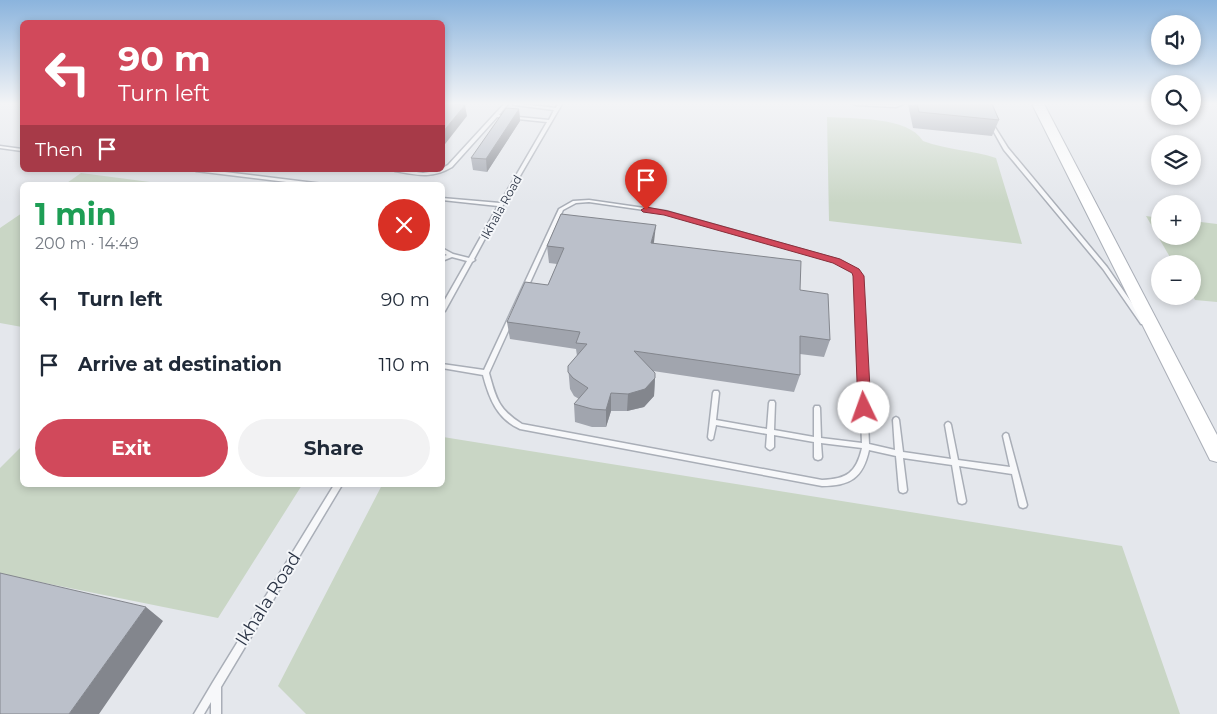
<!DOCTYPE html>
<html lang="en">
<head>
<meta charset="utf-8">
<style>
  :root { --surface:#fff; --page:#f2f2f3; --text:#1f2937; --muted:#747a83; --accent:#d1495b }
  body { margin:0; font-family:Montserrat,sans-serif; background:var(--page); color:var(--text); height:100vh; display:flex; flex-direction:column; font-size:19px; white-space:nowrap }
  * { box-sizing:border-box; margin:0 }
  p { font-size:16px; color:var(--muted) }
  .icon { flex:none; width:28px; height:28px; fill:none; stroke:currentColor; stroke-width:2; stroke-linecap:round; stroke-linejoin:round }
  .map { position:relative; flex:1; overflow:hidden }
  .side { position:absolute; left:20px; top:182px; width:425px; height:305px; display:flex; flex-direction:column; background:var(--surface); border-radius:8px; box-shadow:0 2px 8px #0003 }
  .side>* { flex:none }
  .guide { position:absolute; left:20px; top:20px; width:425px; height:152px; border-radius:8px; box-shadow:0 2px 8px #0003; background:#d1495b; color:#fff; overflow:hidden }
  .fabs { position:absolute; left:1151px; top:15px; display:grid; gap:10px }
  .fabs a { display:grid; place-items:center; width:50px; height:50px; border-radius:50%; background:var(--surface); box-shadow:0 2px 8px #0003; font-size:25px }
  .pin { position:absolute; display:grid; place-items:center; width:42px; height:42px; color:#fff; margin:-51px -21px; border-radius:50% 50% 50% 0; rotate:-45deg; box-shadow:0 0 5px #0007 }
  .pin .icon { rotate:45deg }
  .me { position:absolute; width:55px; margin:-28px; rotate:357deg; stroke-linejoin:round; filter:drop-shadow(0 0 4px #0008) }
  .turn { display:flex; align-items:center; gap:18px; height:105px; padding:0 15px; font-size:22px }
  .turn .icon { width:65px; height:65px; stroke-width:2.5 }
  .turn b { display:block; font-size:35px; line-height:42px }
  .then { display:flex; align-items:center; height:48px; padding:0 15px; background:#0003; gap:10px; font-size:19px }
  .round { display:grid; place-items:center; flex:none; width:52px; height:52px; border-radius:26px; background:var(--page) }
  .overview { display:flex; align-items:center; justify-content:space-between; height:85px; padding:0 15px }
  h1 { font-size:30px; font-weight:700; line-height:38px; color:#1e9e55 }
  .button { display:flex; gap:10px; margin-top:auto; padding:10px 15px }
  .button a { flex:1; height:58px; border-radius:30px; background:var(--accent); color:#fff; font-size:20px; font-weight:700; line-height:58px; text-align:center }
  .button a+a { background:var(--page); color:var(--text) }
  ul { padding:0; list-style:none }
  li { display:flex; align-items:center; gap:15px; height:65px; padding:0 15px }
  li div { flex:1 }
  li b { display:block; font-size:19px }
  li em { font-style:normal }
  .map>svg:first-child { display:block }
  .green { fill:#c9d6c5 }
  .lines { fill:none; stroke-linecap:round; stroke-linejoin:round }
  .lane-casing { stroke:#a9aeb7; stroke-width:3 }
  .secondary-casing { stroke:#a9aeb7; stroke-width:2 }
  .lane { fill:#f7f8fa; fill-rule:evenodd }
  .secondary { fill:#fff; fill-rule:evenodd }
  .wall { fill:#a1a5ae }
  .shaded-wall { fill:#83868d }
  .building { fill:#bbc0ca; stroke:#83868d }
  .route { fill:#d1495b; stroke:#882f3b }
  .labels { text-anchor:middle; dominant-baseline:central; stroke-width:4; stroke-linejoin:round; paint-order:stroke }
  .far-street-label { font-size:12px; fill:#2b3445; stroke:#f4f6f9 }
  .near-street-label { font-size:18px; fill:#2b3445; stroke:#f4f6f9 }
</style>
</head>
<body>
<div class="map">
<svg width="1217" height="714" viewBox="0 0 1217 714">
  <rect width="100%" height="100%" fill="#e4e7ec"/>
  <path class="green" d="M827 117C853 119 908 116 923 141 947 150 972 150 996 158L1022 244 829 221Z
    M81 173 173 185H64Z
    M22 213V327L0 323V228Z
    M1146 216 1160 218V236H1192L1193 221 1217 224V302L1195 300 1193 296 1192 264H1174Z
    M443 437 1122 546 1180 714H306L278 686 382 485H442Z
    M22 446V485H302L218 618 0 574V468Z"/>
  <g class="lines">
    <g class="lane-casing">
      <path id="lane" d="M504 104H508L499 115 549 120 554 110 515 105 513 104H521L556 108 558 104H562L503 205 474 259 475 260 472 262 445 311 442 313V305L467 261 452 257 442 261V257L447 255 442 252V248L453 254 469 258 498 206 442 200V198L500 203 547 122 497 117 452 167C432 179 417 175 395 171L393 170H403L423 173 442 170V168L448 165Z
        M854 104 896 105 899 104H903L896 107 856 105Z
        M991 124H993L1008 148 1107 267 1145 322 1146 323 1145 324H1141L1103 269 1004 150 990 125Z
        M0 146 22 149V151L0 148Z
        M194 170H208L323 184 325 185H311L196 171Z
        M589 200 665 211 839 260 858 270 861 276 869 444 895 450 893 420 894 418 896 417 898 418 899 420 903 452 951 459 945 425 946 423 948 422 950 423 951 425 958 460 1010 467 1003 436 1004 434 1006 433 1008 434 1027 505 1026 507 1023 508 1020 507 1019 505 1012 474 959 466 966 501 965 503 962 504 959 503 958 501 952 465 903 458 907 490 906 492 903 493 900 492 899 490 896 456 869 450C863 478 850 486 822 486L520 429C497 419 489 398 483 375L442 368V364L484 370 559 209 573 201ZM589 202 665 213 835 262 854 272 855 276 862 443 821 438 820 408 819 406H815L814 408V437L774 430 775 403 774 401H770L769 403 767 429 716 420 719 393 718 391H714L713 393 708 437 709 439 711 440 713 439 716 425 767 434 766 447 768 449 770 450 772 449 774 447V435L814 442V457L815 459 818 460 821 459 822 457 821 443 862 448C856 473 847 479 822 480L522 424C498 409 496 398 489 373L563 210 576 203Z
        M334 485H342L221 687V714H211V702L204 714H194L213 682Z"/>
    </g>
    <g class="secondary-casing">
      <path id="secondary" d="M1032 104H1044L1217 435V462L1210 460Z"/>
    </g>
    <use href="#lane" class="lane"/>
    <use href="#secondary" class="secondary"/>
  </g>
  <path class="wall" d="M908 104H992L999 120 992 136 913 128Z
    M519 109 520 121 487 172 473 170 471 158Z
    M654 243 800 290 830 340 824 357 800 354V375L794 392 653 371 655 378 654 396 644 407 627 411H611L606 427H592L575 422 574 404 579 399 574 396 570 389 568 366 577 356 576 349 510 339 507 322 548 285 557 264 549 263 547 246Z"/>
  <path class="shaded-wall" d="M465 105 467 116 442 148V133Z
    M519 109 520 121 487 172 486 159Z
    M656 225 654 242 650 260 651 243Z
    M655 378 654 396 644 407 627 411 628 394Z
    M611 393V411L606 427V410Z
    M146 607 163 621 99 714H69Z"/>
  <path class="building" d="M442 104H454L465 105 442 133Z
    M917 104H992L999 120 919 112Z
    M506 108 519 109 486 159 471 158Z
    M561 214 656 225 651 243 801 261 800 290 828 294 830 340 800 336V375L634 351 655 373V378L645 389 628 394 611 393 606 410 592 409 574 404 588 388 573 378 568 372V366L587 344 576 343 580 332 507 322 525 282 548 285 564 248 547 246Z
    M0 573 146 607 69 714H0Z"/>
  <linearGradient id="sky" x2="0" y2="1"><stop stop-color="#8bb4dd"/><stop offset="0.51" stop-color="#f3f4f6"/><stop offset="1" stop-color="#f3f4f6" stop-opacity="0"/></linearGradient>
  <rect width="1217" height="203" fill="url(#sky)"/>
  <path class="route" d="M646 207 668 211 840 259 859 269 864 276 871 408 869 412H860L858 408 853 276 852 273 833 263 664 215 643 212 641 210Z"/>
  <g class="labels">
    <g class="far-street-label">
      <text transform="translate(501 207) rotate(-61)">Ikhala Road</text>
    </g>
    <g class="near-street-label">
      <text transform="translate(268 599) rotate(-58)">Ikhala Road</text>
    </g>
  </g>
</svg>
<div class="fabs">
<a><svg class="icon" aria-label="sound" viewBox="0 0 24 24"><path d="M4 9h4l5-4v14l-5-4H4zM17 9q2 3 0 6"/></svg></a>
<a><svg class="icon" aria-label="search" viewBox="0 0 24 24"><circle cx="10" cy="10" r="6"/><path d="M15 15l6 6"/></svg></a>
<a><svg class="icon" aria-label="layers" viewBox="0 0 24 24"><path d="M12 4l9 5-9 5-9-5zM3 14l9 5 9-5"/></svg></a>
<a>+</a>
<a>−</a>
</div>
<div class="pin" style="left:646px;top:210px;background:#d93025"><svg class="icon" aria-label="arrive" viewBox="0 0 24 24"><path d="M6 21V4h12l-3 4 3 4H6"/></svg></div>
<svg class="me" style="left:864px;top:408px" viewBox="-20 -20 40 40"><circle r="19" fill="#fff"/><path d="M0-13L10 11 0 6-10 11z" fill="#d1495b"/></svg>
<div class="guide">
<div class="turn"><svg class="icon" aria-label="left" viewBox="0 0 24 24"><path d="M17 20v-9H6M10 6l-5 5 5 5"/></svg><div><b>90 m</b>Turn left</div></div>
<div class="then">Then<svg class="icon" aria-label="arrive" viewBox="0 0 24 24"><path d="M6 21V4h12l-3 4 3 4H6"/></svg></div>
</div>
<section class="side">
<div class="overview"><div><h1>1 min</h1><p>200 m · 14:49</p></div><a class="round" style="background:#d93025;color:#fff"><svg class="icon" aria-label="close" viewBox="0 0 24 24"><path d="M6 6l12 12M18 6L6 18"/></svg></a></div>
<ul>
<li><svg class="icon" aria-label="left" viewBox="0 0 24 24"><path d="M17 20v-9H6M10 6l-5 5 5 5"/></svg><div><b>Turn left</b></div><em>90 m</em></li>
<li><svg class="icon" aria-label="arrive" viewBox="0 0 24 24"><path d="M6 21V4h12l-3 4 3 4H6"/></svg><div><b>Arrive at destination</b></div><em>110 m</em></li>
</ul>
<div class="button"><a>Exit</a><a>Share</a></div>
</section>
</div>
</body>
</html>
